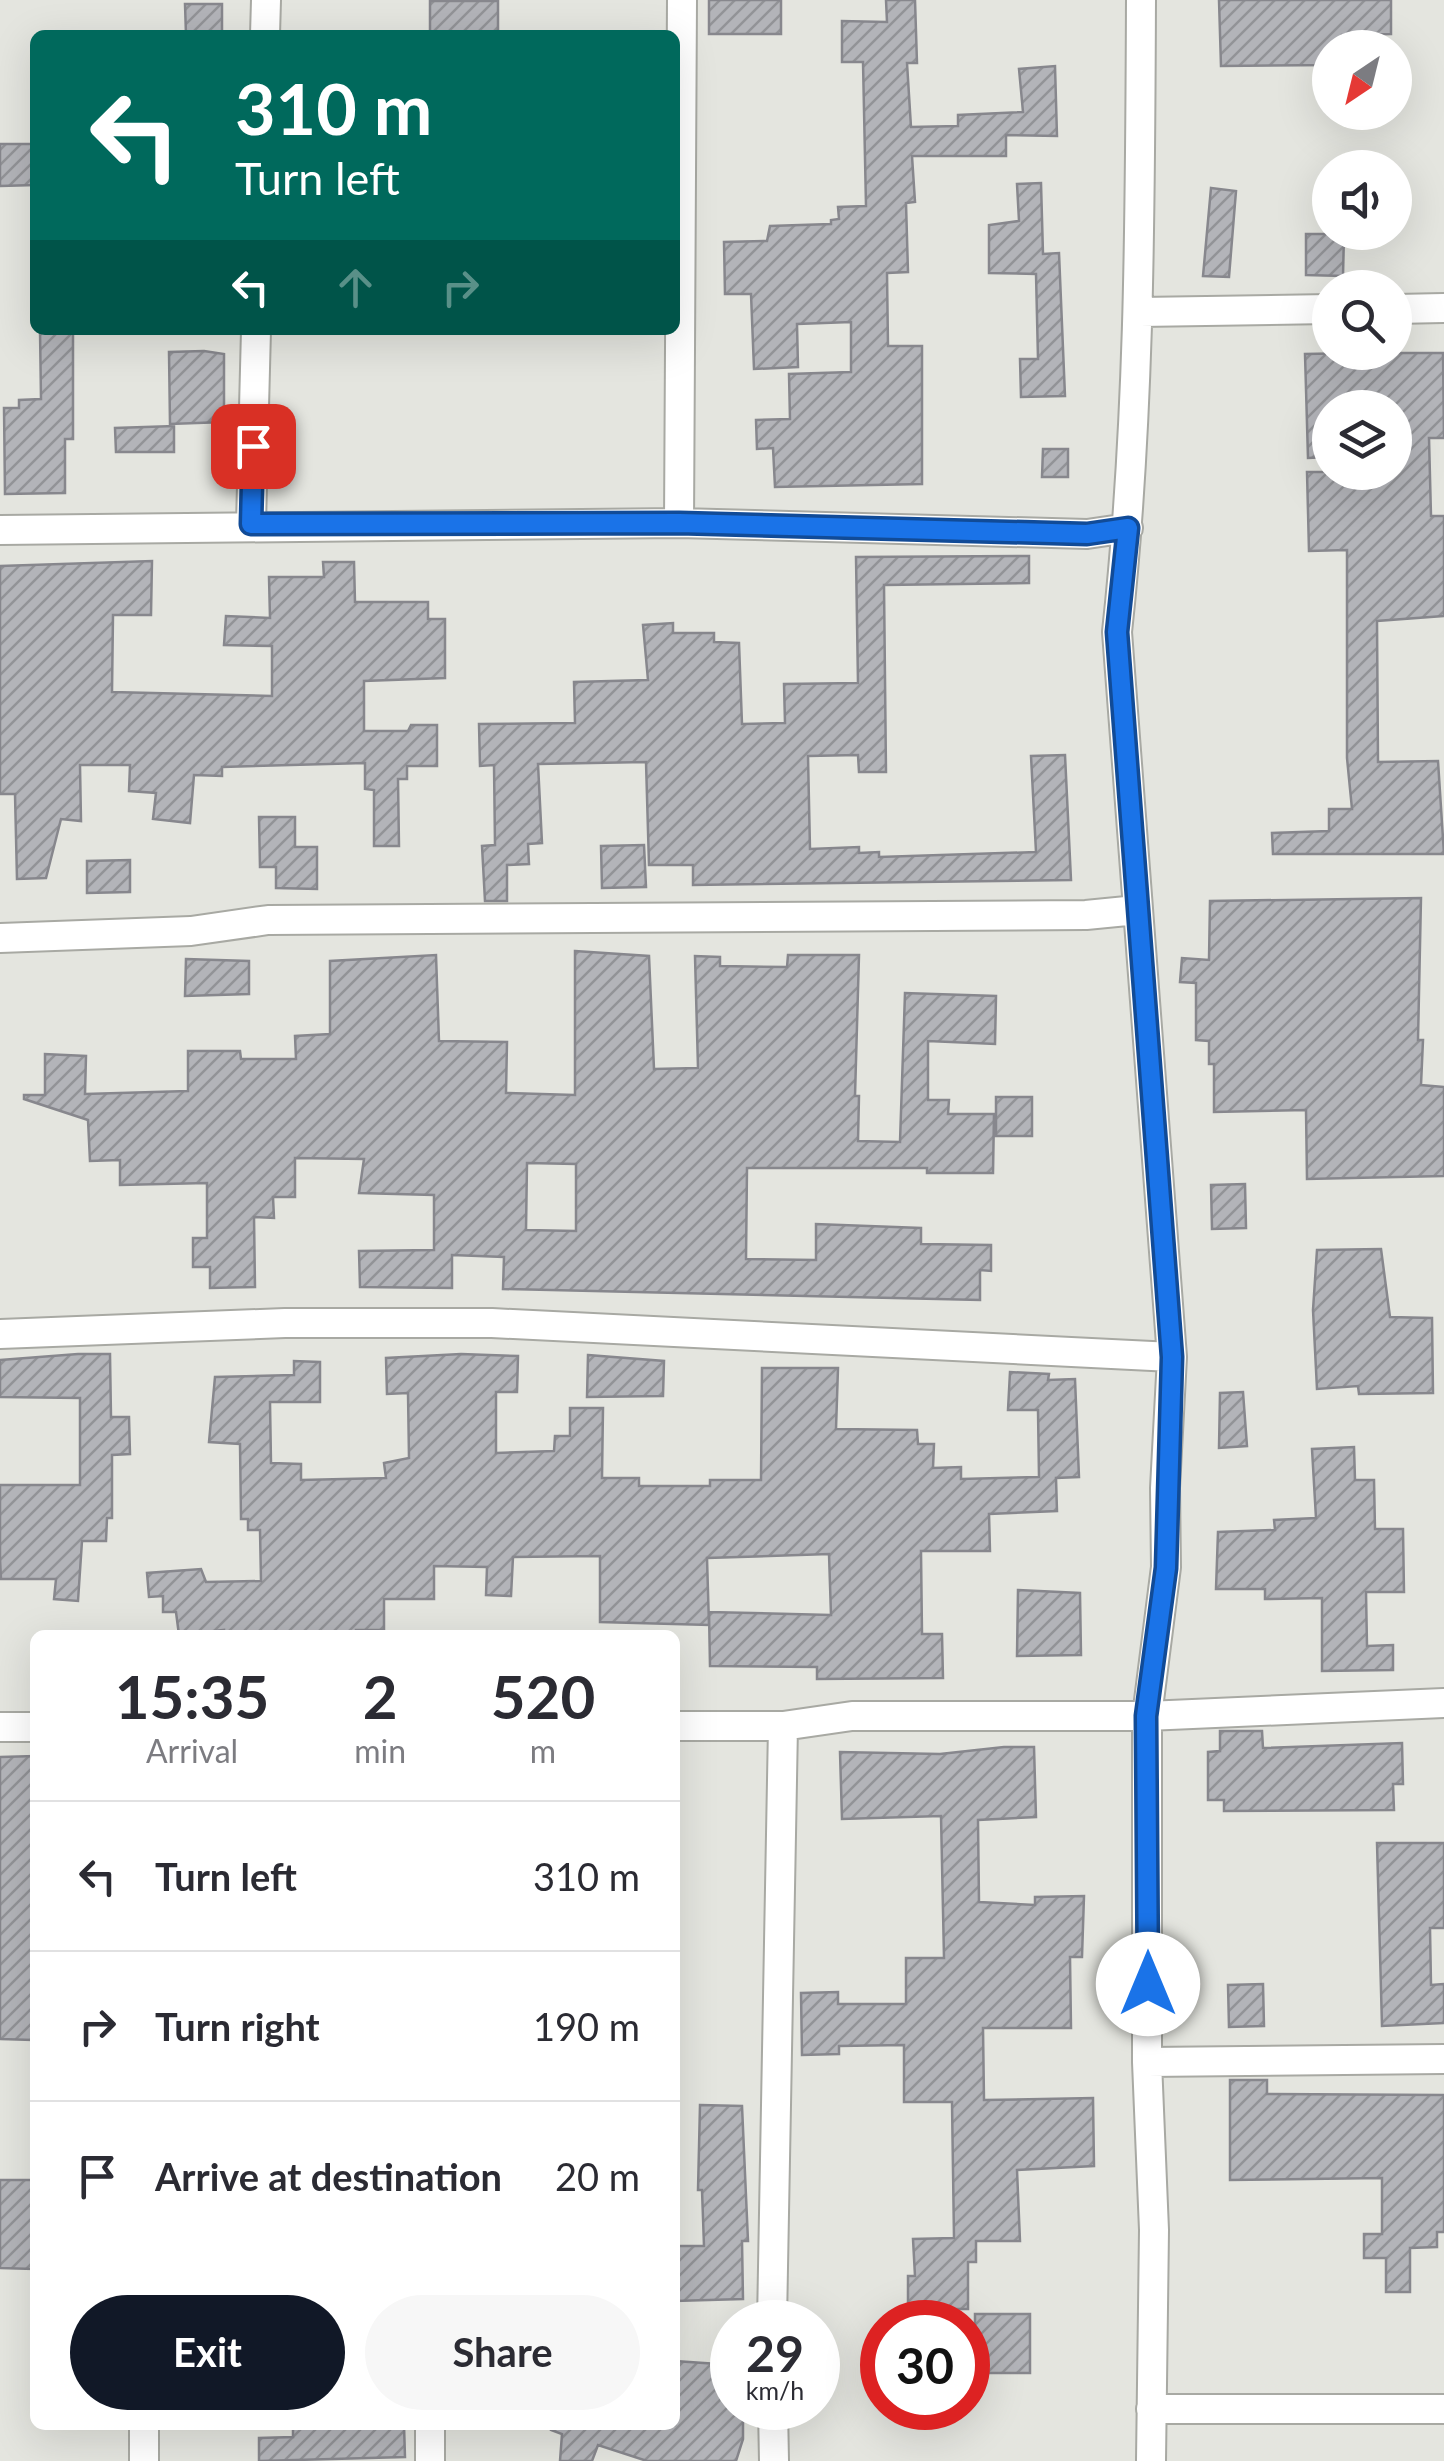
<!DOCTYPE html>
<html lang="en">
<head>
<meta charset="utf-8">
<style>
  :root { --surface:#fff; --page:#f7f7f7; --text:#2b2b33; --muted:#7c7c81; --line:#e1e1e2; --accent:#111827 }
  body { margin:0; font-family:Lato,sans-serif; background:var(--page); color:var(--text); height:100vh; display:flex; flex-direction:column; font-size:38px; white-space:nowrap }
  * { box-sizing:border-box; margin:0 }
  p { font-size:32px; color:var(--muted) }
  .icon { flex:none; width:55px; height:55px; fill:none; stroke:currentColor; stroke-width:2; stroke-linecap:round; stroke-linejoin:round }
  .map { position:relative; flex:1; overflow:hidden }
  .panel { position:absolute; left:30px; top:1630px; width:650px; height:800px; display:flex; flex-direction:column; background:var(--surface); border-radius:15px; box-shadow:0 10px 40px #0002 }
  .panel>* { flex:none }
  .hud { position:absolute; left:30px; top:30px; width:650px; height:305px; border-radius:15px; box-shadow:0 10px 40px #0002; background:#00695c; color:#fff; overflow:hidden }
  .needle { width:65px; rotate:215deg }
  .tools { position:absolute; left:1312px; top:30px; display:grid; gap:20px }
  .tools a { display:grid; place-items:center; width:100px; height:100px; border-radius:50%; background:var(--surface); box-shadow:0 10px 40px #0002; font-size:50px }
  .speed { position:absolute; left:710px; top:2300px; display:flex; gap:20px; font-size:50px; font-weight:700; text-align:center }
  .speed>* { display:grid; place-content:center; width:130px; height:130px; border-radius:50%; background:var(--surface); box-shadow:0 10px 40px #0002; line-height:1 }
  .speed small { font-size:25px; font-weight:400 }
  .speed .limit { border:15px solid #d22; background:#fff; color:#111 }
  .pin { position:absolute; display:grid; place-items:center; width:85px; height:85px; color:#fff; margin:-42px; border-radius:20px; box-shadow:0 5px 15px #0006 }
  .me { position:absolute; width:110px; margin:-55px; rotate:0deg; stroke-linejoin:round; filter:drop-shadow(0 0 8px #0008) }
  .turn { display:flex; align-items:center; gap:35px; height:210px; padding:0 40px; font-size:45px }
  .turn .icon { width:130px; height:130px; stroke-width:2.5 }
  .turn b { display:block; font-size:70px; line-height:85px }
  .lanes { display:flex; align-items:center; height:95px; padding:0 40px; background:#0003; justify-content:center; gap:50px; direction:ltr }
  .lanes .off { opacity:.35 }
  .eta { display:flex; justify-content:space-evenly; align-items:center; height:170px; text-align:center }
  .eta b { font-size:60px; font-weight:700; line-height:70px }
  .cta { display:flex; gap:20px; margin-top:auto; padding:20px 40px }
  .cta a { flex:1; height:115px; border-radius:60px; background:var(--accent); color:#fff; font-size:40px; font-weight:700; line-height:115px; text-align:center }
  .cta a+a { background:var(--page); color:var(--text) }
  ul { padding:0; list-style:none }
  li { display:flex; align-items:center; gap:30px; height:150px; padding:0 40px; border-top:2px solid var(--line) }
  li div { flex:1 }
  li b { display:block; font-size:38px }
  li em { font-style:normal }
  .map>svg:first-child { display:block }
  .building { fill:url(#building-hatch); stroke:#87878d; stroke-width:2.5; fill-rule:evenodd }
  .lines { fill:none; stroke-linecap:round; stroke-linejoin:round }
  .minor-casing { stroke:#a8a9a3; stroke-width:32 }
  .minor { stroke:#fff; stroke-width:28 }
  .route-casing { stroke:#114b97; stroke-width:25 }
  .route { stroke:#1a73e8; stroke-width:18 }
</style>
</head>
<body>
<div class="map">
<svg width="1444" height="2461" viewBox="0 0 1444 2461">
  <defs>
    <pattern id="building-hatch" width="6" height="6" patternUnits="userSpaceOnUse" patternTransform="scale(2.5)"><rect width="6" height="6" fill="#b3b4b9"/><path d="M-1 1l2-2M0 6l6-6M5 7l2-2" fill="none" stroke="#929397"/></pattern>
  </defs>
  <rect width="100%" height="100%" fill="#e4e5df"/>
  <path class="building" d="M709 0H781V34H709Z
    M886 0H915L917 63H907L911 127 958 126V115L1023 112 1019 69 1055 66 1057 136 1006 135V156H912L915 202 906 203 908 272 887 273 888 346H922V484L775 487 773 448 757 449 756 420 790 419 789 374 851 372V322L797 324 798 367 754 369 751 294H725L724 242 767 241 770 226 831 224V220L839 219 838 207 866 206 863 62H842V21L887 22Z
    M1219 0H1391V34L1342 35V48H1330V65L1221 66Z
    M430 1H498V35H430Z
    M185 4H222V34L186 35Z
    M0 144H35V185L0 186Z
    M1041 183 1043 254 1059 253 1065 396 1021 397 1020 359H1038L1036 274 989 273V225L1019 221 1017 184Z
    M1211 188 1236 191 1229 277 1203 276Z
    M1306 234H1344L1343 276 1306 275Z
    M40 330H73V439H65V493L5 494 4 408H19V400L41 399Z
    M204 351 224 354V422L170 424 169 352Z
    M1359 353H1443L1444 438H1429L1431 516H1444V616L1377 621 1378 762 1438 761 1444 854H1273L1272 833 1329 831V809H1352L1347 758V550L1309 551 1307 472H1395V406L1330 408V457L1308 458 1305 354Z
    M174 426V452H116L115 428Z
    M1043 449H1068V477H1042Z
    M1029 556V583L884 585 886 772H859L858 755 808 756 810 849 859 847V853L879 852V857L1036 852 1031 756 1065 755 1071 880 693 885V865H649L646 762 538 764 542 843 528 844 529 864 507 865V901H485L482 846 495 845 494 765 480 766 479 724 575 723 574 682 648 680 643 625 673 623V633H714V642L739 643 742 724 785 723 784 684 858 683 856 557Z
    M152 561 151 615H113L112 692 272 696V646L224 645 226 616 270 618 269 577H324L323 562H354L355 602H428V619H445V678L364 681V731H408L411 725H437V766H407V779H398L399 846H374V790L365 789V763L222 767V776L194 775 190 823 153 819 156 793 129 791 130 765H80L81 821 61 819 46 878 17 879 15 794H0V566Z
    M259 817H295V847H317V889L276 888V867H260Z
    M644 845 646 887 602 888 601 846Z
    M130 860V892L87 893V861Z
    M1421 898 1418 1040H1423L1421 1085 1444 1087V1176L1307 1179 1306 1110 1214 1112V1064H1209V1041L1196 1040V983L1180 982 1182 958 1209 960 1210 901Z
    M575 951 649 956 654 1069 698 1068 695 956 720 957V966L787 967 788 955H859L855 1096H859L858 1141 900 1142 905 993 996 996 995 1044 928 1041V1100H949L948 1114H994L993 1173H927V1168H747L746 1259 816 1260V1224L921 1228V1244L991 1245V1271L980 1270V1300L503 1289 504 1257 452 1255V1288L360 1287 359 1251 434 1250V1195L359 1193 364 1159 295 1158V1197H273L274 1218 254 1217 255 1287 210 1288V1267H193V1238H207V1183L120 1185V1160L90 1161 88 1120 24 1099V1095H45V1054L86 1056 85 1094 188 1091V1051H240L241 1059H296L295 1036 330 1034V961L436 955 439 1041 507 1042 506 1093 575 1095ZM527 1163 576 1164V1231L526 1230Z
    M186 959 249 961V994L185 996Z
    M996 1097H1032V1136H996Z
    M1245 1184 1246 1228 1212 1229 1211 1185Z
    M1381 1249 1390 1317 1432 1318 1433 1393 1359 1394 1358 1386 1317 1389 1313 1310 1317 1250Z
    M78 1354H110L111 1417H129L130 1454 112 1455V1518H107L106 1541H82L78 1601 54 1599 56 1579H1L0 1559V1485H80V1398L0 1397V1360Z
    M461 1354 518 1356 517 1392H496V1453L554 1451 555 1436H570V1408H603L602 1478H639V1486H710V1480H761L762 1368H838L836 1429 917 1430 918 1444H934L933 1468 961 1467V1479L1039 1477 1038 1410H1008L1010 1372 1049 1374 1048 1380 1075 1379 1079 1477 1056 1478 1057 1511 989 1514 990 1551H921L922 1634H942L943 1678 817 1679V1667L710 1666 709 1612 831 1615 829 1554 707 1558 709 1625 600 1622V1556L513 1557 511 1596 486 1595 487 1567 434 1566V1599H384V1630H356V1635H224V1630L179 1635 176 1612H163V1596L149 1597 147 1573 201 1569 206 1582 261 1581 260 1530H248V1519H241L240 1444 209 1442 215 1377 294 1375V1361L320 1362V1402H270L271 1463 301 1464V1480L386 1478 384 1463 409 1458 408 1393 387 1394 386 1358Z
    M588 1355 664 1361 663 1396 587 1397Z
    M1243 1392 1247 1446 1219 1448 1220 1393Z
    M1354 1447 1355 1480H1374L1375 1529H1403L1404 1592H1366L1367 1646 1393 1645V1670L1322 1671V1598L1265 1599V1589H1216L1218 1532 1275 1530 1274 1520 1316 1518 1312 1449Z
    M1018 1590 1080 1593 1081 1655 1017 1656Z
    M1220 1731H1262L1263 1748 1402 1743 1403 1784H1393L1394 1810 1224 1811V1800H1208V1752L1220 1751Z
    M1004 1747H1034L1036 1817 978 1820 979 1902 1035 1905V1897L1084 1896 1082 1957H1070L1071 2028H983L984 2100 1093 2098 1094 2166 1017 2170 1020 2241H976V2262H968V2309H908V2276H915L913 2239 954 2238 952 2102H904V2045L839 2046V2054L802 2055 801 1993 838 1992V2004H906V1958H944L941 1816 842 1819 840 1752 940 1754Z
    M35 1756 32 2040 0 2039V1757Z
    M1377 1843H1444V1928H1430L1431 1985 1444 1984V2023L1382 2026Z
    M1263 1984 1264 2026 1229 2027 1228 1985Z
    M1230 2080H1267V2094L1444 2095V2232H1437V2247L1410 2248V2292H1386V2258H1364V2234H1382V2178L1230 2180Z
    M700 2105 742 2106 748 2241H742L743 2299 675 2301V2246H704L702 2190H698Z
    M0 2180H33V2269L0 2268Z
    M975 2314H1030V2373H975Z
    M675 2361 732 2365V2408H743V2439L736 2461H647L598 2445 592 2461H560L562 2434 551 2430 552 2425H675Z
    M293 2425H404L405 2457 259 2461V2438L293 2437Z"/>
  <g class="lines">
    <g class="minor-casing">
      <path id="minor" d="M1141 0C1140 211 1140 421 1117 632L1172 1357 1165 1488 1166 1567 1147 1716V2062L1154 2230 1151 2461
        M265 35 266 0
        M1395 309 1444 308
        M1140 312 1330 309
        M679 523 682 0
        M251 524 256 330
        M0 530 679 523 1087 534 1128 528
        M0 938 191 931 268 920 1086 915 1137 910
        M0 1334 285 1323H492L1172 1357
        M675 1726H783L852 1716H1147L1444 1703
        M0 1727H35
        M1147 2062 1444 2059
        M772 2322 783 1726
        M773 2408 774 2461
        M1151 2409H1444
        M430 2425V2461
        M144 2461V2425"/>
    </g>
    <use href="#minor" class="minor"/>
  </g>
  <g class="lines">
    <g class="route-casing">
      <path id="route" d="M253 446 251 524 679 523 1087 534 1128 528 1117 632 1172 1357 1166 1568 1146 1716 1148 1984"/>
    </g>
    <use href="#route" class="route"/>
  </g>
</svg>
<div class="tools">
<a><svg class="needle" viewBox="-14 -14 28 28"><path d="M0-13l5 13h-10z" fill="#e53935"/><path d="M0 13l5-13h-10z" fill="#7c7c81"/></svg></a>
<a><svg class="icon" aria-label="sound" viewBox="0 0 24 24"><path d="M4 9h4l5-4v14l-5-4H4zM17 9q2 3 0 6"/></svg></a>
<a><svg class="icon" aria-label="search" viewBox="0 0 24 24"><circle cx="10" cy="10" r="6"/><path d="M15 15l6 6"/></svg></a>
<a><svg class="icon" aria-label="layers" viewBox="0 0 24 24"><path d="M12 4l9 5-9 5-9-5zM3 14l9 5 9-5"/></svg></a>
</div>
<div class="speed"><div>29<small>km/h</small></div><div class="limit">30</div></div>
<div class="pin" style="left:253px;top:446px;background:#d93025"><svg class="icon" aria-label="arrive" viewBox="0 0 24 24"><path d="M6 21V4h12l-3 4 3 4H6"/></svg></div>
<svg class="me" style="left:1148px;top:1984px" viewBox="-20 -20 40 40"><circle r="19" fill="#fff"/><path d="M0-13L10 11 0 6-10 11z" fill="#1a73e8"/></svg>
<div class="hud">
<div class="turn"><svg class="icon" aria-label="left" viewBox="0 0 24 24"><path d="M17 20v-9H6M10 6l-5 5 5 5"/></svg><div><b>310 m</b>Turn left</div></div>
<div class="lanes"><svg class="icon" aria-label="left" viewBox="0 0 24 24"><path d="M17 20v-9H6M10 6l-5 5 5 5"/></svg><svg class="icon off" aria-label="ahead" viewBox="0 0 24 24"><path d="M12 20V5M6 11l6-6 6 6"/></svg><svg class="icon off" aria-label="right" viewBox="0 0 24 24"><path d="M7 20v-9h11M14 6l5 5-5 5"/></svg></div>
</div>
<section class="panel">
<div class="eta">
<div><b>15:35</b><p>Arrival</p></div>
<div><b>2</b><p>min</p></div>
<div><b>520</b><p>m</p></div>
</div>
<ul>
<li><svg class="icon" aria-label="left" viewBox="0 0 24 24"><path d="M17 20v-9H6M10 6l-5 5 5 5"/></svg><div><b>Turn left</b></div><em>310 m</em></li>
<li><svg class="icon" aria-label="right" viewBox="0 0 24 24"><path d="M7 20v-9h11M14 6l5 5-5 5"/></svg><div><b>Turn right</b></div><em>190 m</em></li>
<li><svg class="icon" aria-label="arrive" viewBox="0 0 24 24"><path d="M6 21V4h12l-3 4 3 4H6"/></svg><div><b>Arrive at destination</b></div><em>20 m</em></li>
</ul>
<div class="cta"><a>Exit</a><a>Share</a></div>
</section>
</div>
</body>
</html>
